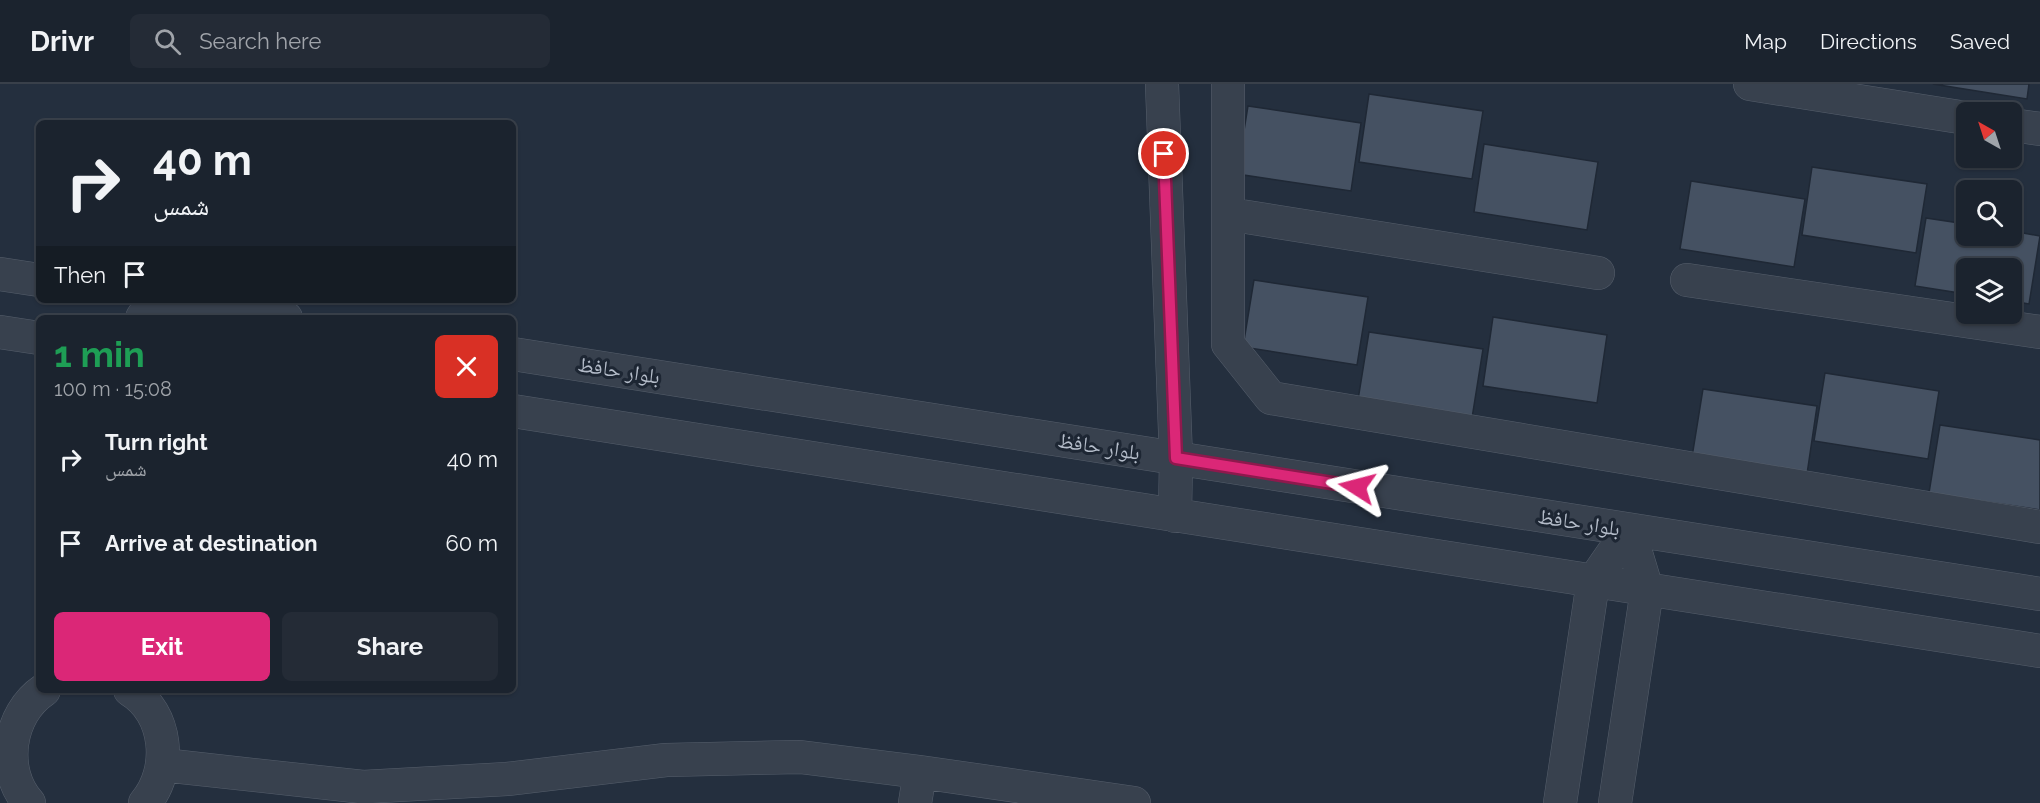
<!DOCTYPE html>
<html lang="en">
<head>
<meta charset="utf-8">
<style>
  :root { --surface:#1b232e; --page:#242b36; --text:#f1f3f6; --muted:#a0a4aa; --line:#39404a; --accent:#db2777 }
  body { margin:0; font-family:Raleway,"Noto Naskh Arabic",sans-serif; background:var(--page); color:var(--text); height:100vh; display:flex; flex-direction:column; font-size:22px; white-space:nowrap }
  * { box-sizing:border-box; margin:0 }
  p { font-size:20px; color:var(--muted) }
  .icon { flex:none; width:33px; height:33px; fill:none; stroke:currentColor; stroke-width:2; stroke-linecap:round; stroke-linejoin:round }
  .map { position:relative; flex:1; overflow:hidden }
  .panel { position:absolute; left:36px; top:231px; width:480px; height:378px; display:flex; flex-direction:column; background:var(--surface); border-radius:9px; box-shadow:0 2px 4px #0004,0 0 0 2px var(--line) }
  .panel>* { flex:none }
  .guide { position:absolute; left:36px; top:36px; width:480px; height:183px; border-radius:9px; box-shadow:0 2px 4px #0004,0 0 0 2px var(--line); background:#1b232e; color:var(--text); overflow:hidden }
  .needle { width:39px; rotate:321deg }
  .controls { position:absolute; left:1956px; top:18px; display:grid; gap:12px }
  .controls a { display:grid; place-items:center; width:66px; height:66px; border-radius:9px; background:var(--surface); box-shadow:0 2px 4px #0004,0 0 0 2px var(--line); font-size:30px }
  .pin { position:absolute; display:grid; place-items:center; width:51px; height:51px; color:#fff; margin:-26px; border:3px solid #fff; border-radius:50%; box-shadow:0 2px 6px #0007 }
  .me { position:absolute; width:66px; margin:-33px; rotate:279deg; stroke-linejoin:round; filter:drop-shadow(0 0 4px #0008) }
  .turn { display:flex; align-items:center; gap:21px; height:126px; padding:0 18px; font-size:27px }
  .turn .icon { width:78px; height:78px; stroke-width:2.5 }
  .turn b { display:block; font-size:42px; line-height:51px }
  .then { display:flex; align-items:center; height:57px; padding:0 18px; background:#0003; gap:12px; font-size:22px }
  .round { display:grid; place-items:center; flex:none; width:63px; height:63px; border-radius:9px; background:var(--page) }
  .head { display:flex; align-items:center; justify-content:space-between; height:102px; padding:0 18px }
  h1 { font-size:36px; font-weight:700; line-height:45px; color:#1e9e55 }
  .cta { display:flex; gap:12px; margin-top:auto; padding:12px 18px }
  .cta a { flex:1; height:69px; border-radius:9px; background:var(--accent); color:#fff; font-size:24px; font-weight:700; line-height:69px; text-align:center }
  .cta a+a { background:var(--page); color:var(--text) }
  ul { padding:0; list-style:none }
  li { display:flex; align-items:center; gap:18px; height:84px; padding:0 18px }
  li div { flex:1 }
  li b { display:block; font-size:22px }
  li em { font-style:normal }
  header { display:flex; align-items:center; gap:36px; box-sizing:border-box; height:84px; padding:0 30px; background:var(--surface); border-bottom:2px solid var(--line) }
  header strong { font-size:28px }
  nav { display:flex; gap:33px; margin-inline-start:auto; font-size:21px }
  .search { width:420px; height:54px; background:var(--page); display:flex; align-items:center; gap:15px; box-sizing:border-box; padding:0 21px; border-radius:9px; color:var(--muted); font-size:22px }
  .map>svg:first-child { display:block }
  .building { fill:#455162; stroke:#1f2835; stroke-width:1.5 }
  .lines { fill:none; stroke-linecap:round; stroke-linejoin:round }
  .minor-casing { stroke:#565f6c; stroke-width:34 }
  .minor { stroke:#38414e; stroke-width:33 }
  .route-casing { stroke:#8e194d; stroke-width:15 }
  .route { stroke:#db2777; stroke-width:10 }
  .labels { text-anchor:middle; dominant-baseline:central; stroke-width:6; stroke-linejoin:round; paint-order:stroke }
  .street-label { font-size:21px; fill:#b4bcc9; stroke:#1d2633 }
</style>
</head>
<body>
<header>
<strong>Drivr</strong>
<div class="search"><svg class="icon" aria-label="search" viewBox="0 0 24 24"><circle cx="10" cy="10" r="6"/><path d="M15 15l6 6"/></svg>Search here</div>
<nav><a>Map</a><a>Directions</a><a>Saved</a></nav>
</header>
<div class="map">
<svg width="2040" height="719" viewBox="0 0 2040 719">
  <rect width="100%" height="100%" fill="#242f3e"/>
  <path class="building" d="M1933 0H2029L2027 15Z
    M1369 10 1483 27 1472 95 1359 78Z
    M1248 22 1361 39 1351 107 1237 90Z
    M1484 60 1598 78 1587 146 1474 128Z
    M1812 83 1927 100 1916 169 1802 151Z
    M1691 97 1805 115 1794 183 1680 165Z
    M1926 134 1966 140V152H2012V147L2040 152 2029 220 2012 217V184H1966V210L1915 202Z
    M1254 196 1368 213 1357 281 1243 263Z
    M1493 233 1607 251 1597 319 1483 302Z
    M1369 248 1483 265 1472 334 1358 316Z
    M1825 289 1939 307 1928 375 1814 357Z
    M1703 305 1817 322 1807 390 1692 373Z
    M1940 341 2040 356V426L1929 409Z"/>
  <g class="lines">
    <g class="minor-casing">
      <path id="minor" d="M1162 0 1176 374 1175 432
        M1228 0V260L1271 314 2040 443
        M1750 0 1966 34
        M2012 41 2040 45
        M1228 130 1598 189
        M0 190 39 196
        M1687 196 2040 248
        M171 216 286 234
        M142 234 154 216
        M0 248 39 254
        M513 270 2040 510
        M513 327 2040 567
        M130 606C168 629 173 686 145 719
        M163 681 363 703 507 695 666 676 800 673 920 688 1134 719
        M29 719C0 687 8 630 44 606
        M915 719 920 688
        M1560 719 1593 498 1629 446
        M1615 719 1647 506 1629 446"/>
    </g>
    <use href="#minor" class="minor"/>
  </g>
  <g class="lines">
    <g class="route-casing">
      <path id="route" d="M1164 70 1176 374 1357 403"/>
    </g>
    <use href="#route" class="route"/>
  </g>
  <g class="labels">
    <g class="street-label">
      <text transform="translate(619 286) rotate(9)">بلوار حافظ</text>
      <text transform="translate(1099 362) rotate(9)">بلوار حافظ</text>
      <text transform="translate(1579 438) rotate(9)">بلوار حافظ</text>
    </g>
  </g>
</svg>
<div class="controls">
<a><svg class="needle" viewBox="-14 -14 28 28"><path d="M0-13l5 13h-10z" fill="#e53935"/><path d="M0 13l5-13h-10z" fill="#a0a4aa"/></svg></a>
<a><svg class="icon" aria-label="search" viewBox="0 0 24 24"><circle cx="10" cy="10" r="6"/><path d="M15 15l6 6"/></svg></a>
<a><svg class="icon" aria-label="layers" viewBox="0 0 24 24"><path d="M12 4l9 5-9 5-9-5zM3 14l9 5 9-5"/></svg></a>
</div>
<div class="pin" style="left:1164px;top:70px;background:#d93025"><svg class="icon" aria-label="arrive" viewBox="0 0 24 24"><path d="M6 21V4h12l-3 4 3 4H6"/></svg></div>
<svg class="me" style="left:1357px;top:403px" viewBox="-20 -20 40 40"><path d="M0-17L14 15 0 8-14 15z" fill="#db2777" stroke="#fff" stroke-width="4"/></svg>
<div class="guide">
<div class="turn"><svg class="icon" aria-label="right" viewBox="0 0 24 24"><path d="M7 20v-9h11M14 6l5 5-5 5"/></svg><div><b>40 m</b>شمس</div></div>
<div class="then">Then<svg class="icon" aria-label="arrive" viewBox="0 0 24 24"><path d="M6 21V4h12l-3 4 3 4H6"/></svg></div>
</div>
<section class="panel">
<div class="head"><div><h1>1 min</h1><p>100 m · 15:08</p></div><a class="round" style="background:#d93025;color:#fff"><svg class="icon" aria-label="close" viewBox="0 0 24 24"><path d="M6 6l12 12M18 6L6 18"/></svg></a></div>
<ul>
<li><svg class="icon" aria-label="right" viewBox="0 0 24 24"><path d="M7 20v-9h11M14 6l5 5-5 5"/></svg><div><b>Turn right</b><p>شمس</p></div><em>40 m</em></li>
<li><svg class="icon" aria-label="arrive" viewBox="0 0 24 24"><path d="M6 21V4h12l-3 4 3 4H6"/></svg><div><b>Arrive at destination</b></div><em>60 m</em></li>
</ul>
<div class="cta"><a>Exit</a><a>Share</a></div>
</section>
</div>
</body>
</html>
